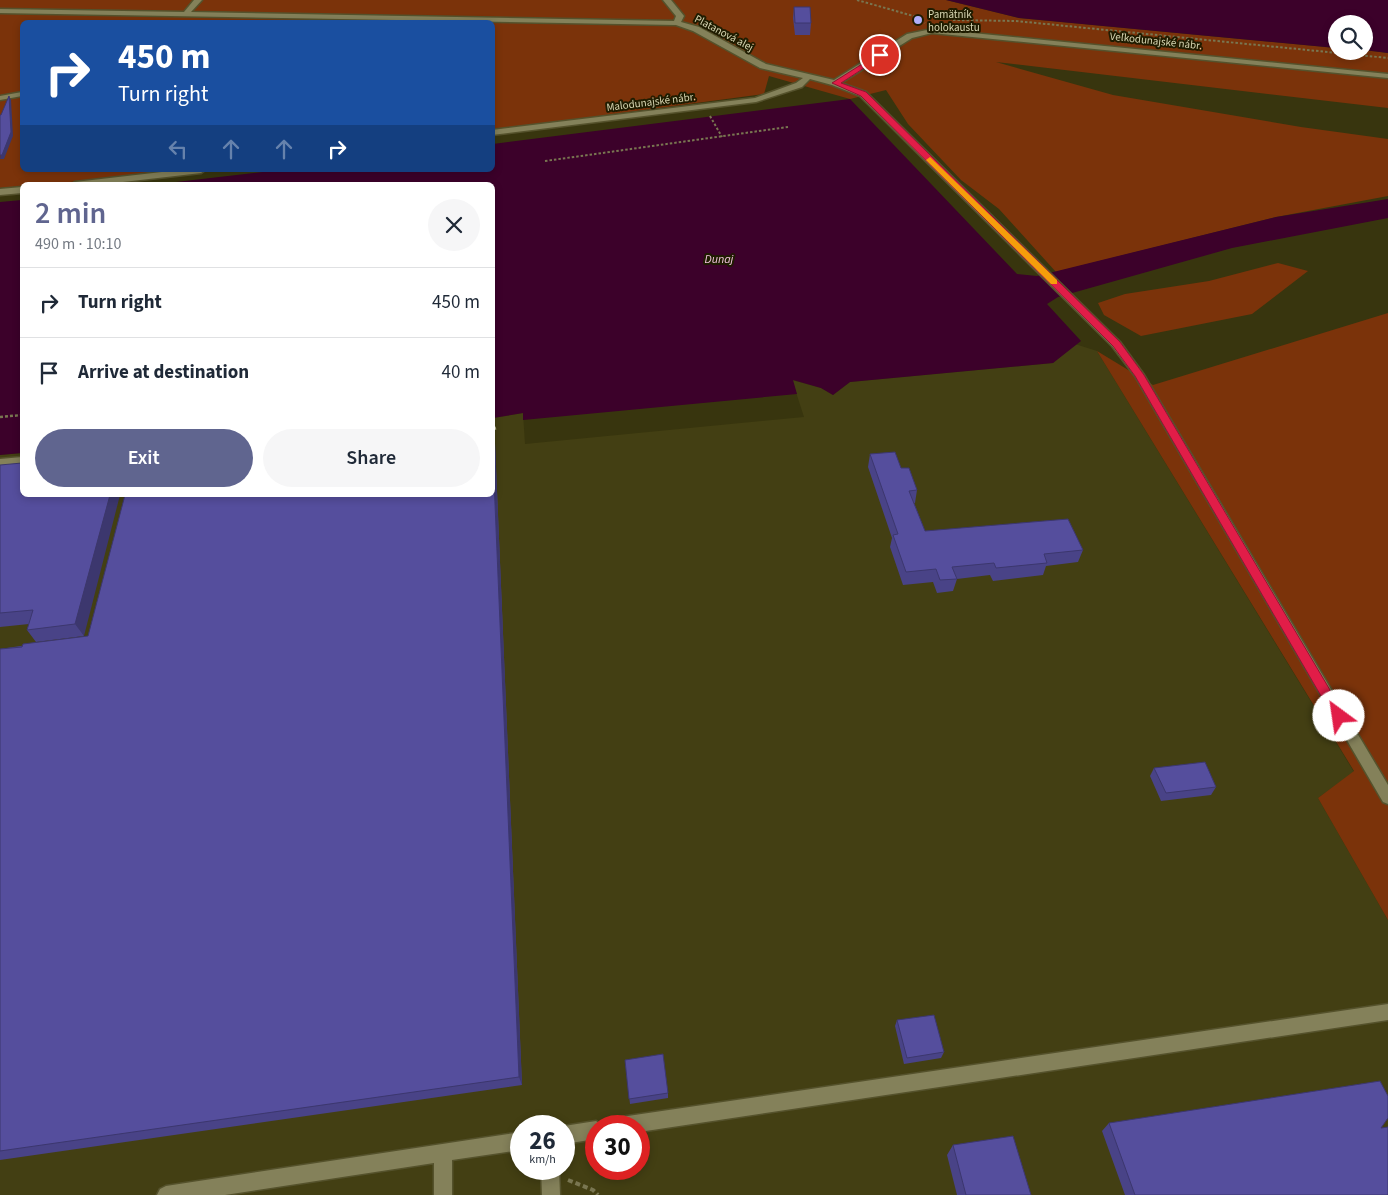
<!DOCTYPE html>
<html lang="en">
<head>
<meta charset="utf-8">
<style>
  :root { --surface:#fff; --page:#f6f6f7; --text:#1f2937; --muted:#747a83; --line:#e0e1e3; --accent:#60658f }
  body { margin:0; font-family:"Source Sans 3",sans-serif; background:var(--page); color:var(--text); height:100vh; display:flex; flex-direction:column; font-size:19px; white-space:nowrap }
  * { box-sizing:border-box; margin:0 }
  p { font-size:16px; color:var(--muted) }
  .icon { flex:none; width:28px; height:28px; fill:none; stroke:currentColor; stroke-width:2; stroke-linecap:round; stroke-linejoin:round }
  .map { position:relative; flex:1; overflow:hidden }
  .details { position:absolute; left:20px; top:182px; width:475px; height:315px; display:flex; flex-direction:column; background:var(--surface); border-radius:8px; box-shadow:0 2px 8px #0003 }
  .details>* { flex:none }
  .guide { position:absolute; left:20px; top:20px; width:475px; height:152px; border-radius:8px; box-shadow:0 2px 8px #0003; background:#1a4fa0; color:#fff; overflow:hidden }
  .buttons { position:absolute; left:1328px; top:15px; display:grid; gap:10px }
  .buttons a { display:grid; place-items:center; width:45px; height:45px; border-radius:50%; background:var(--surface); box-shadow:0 2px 8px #0003; font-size:25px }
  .speed { position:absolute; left:510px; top:1115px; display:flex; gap:10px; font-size:25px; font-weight:700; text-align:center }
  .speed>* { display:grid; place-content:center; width:65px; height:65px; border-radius:50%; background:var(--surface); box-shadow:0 2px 8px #0003; line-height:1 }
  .speed small { font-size:12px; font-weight:400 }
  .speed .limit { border:8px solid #d22; background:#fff; color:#111 }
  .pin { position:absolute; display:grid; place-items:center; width:42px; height:42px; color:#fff; margin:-21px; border:2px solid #fff; border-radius:50%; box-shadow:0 1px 5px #0007 }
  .me { position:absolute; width:55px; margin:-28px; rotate:329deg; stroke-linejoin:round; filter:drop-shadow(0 0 4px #0008) }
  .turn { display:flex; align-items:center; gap:18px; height:105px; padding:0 15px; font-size:22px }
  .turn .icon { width:65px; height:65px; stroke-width:2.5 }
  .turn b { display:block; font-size:35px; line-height:42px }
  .lanes { display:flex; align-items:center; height:48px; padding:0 15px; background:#0003; justify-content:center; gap:25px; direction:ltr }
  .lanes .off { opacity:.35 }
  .round { display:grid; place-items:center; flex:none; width:52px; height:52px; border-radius:26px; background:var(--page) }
  .head { display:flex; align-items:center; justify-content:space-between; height:85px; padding:0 15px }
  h1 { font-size:30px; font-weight:600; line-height:38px; color:var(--accent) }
  .cta { display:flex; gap:10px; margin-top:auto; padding:10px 15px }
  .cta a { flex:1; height:58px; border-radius:30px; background:var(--accent); color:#fff; font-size:20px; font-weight:600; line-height:58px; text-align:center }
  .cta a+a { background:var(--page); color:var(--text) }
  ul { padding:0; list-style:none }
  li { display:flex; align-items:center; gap:15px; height:70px; padding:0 15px; border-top:1px solid var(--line) }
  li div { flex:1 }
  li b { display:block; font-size:19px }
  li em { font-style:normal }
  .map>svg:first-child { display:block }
  .built { fill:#433f13; fill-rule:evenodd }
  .green { fill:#7b330a }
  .water { fill:#3c012a }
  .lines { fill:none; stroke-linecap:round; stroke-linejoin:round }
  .minor-casing { stroke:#55522c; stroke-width:3 }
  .path-far2 { stroke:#797651; stroke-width:2; stroke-dasharray:2.5 2; stroke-linecap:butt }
  .path-far1 { stroke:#797651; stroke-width:2.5; stroke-dasharray:3 2; stroke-linecap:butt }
  .path { stroke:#797651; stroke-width:4; stroke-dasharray:5 3; stroke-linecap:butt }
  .minor { fill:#84815a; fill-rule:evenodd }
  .rail { stroke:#b6b490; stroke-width:3; stroke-dasharray:5 5; stroke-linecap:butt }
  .wall { fill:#494387 }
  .shaded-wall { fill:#3c376e }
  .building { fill:#554e9d; stroke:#3c376e }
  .route { fill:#e11d48; stroke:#92132f }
  .slow { fill:#f59e0b }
  .poi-dot { fill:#b0aefa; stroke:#1f1c00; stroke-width:2 }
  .labels { text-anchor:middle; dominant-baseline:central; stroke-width:4; stroke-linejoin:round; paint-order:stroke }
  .far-poi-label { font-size:11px; fill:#d8d6b2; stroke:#1f1c00; text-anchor:start }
  .far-street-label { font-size:11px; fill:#d8d6b2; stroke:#1f1c00 }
  .far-water-label { font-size:12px; font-style:italic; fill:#f2c4dd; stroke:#1f1c00 }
</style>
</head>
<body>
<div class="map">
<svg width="1388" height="1195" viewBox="0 0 1388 1195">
  <rect width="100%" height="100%" fill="#38350e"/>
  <path class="built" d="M1075 344 1097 351 1354 772 1318 798 1388 920V1195H0V455L22 453V495H492L493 418 523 413 525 444 804 417 792 380 821 388 833 395 850 382 1053 363ZM521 1126H564V1169H521ZM596 1126H639V1169H596Z"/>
  <path class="green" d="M0 0H946L1019 18 1336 48V51L1364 50 1388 53V108L996 62 1113 95 1301 127 1388 139V196L1276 217 1056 272 999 209 961 180 908 124 886 90 850 99 769 76 764 94 493 130 492 22H22V170H176L105 179 0 188Z
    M1278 263 1308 271 1252 314 1141 336 1104 315 1098 303 1125 294 1209 281Z
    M1388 313V920L1318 798 1354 771 1097 351 1153 385Z"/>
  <path class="water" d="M946 0H1388V53L1364 50V24H1336V48L1019 18Z
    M850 99 1017 274 1037 276 1276 217 1388 199V218L1232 248 1058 297 1047 304 1081 341 1053 363 850 382 833 395 821 388 793 380 797 394 523 420V413L493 418 492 185H150L280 170H492L493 144Z
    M22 200V453L0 455V202Z"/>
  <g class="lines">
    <g class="minor-casing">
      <path id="minor" d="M194 0H202L191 12 674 21 676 16 663 0H671L684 16 681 22 699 27 766 64 834 80 907 34 932 29 1388 74V78L932 33 912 38 841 83 866 92 1120 342 1144 375 1388 785V804L1383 802 1135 376 1112 346 860 96 832 85 810 79 802 87 756 102 492 135V130L755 98 796 83 803 78 760 68 693 31 676 25 0 13V9L184 12Z
        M22 92V96L0 100V96Z
        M179 170H205L201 173 97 185H71L75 182Z
        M22 187V193L0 195V189Z
        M22 457V465L0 467V459Z
        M1388 1004V1020L639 1132V1126H612L615 1120 621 1117Z
        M596 1121 603 1126H596V1139L564 1144V1126Z
        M521 1132V1150L452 1160V1195H434V1163L225 1195H157L160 1189 166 1186Z
        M541 1169H559L560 1195H542Z"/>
    </g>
    <path class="path-far2" d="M857 0 917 17 925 23
      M953 20 1016 21 1388 58
      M710 116 722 137
      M545 161 788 127"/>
    <path class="path-far1" d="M0 417 22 415"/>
    <path class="path" d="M568 1180 593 1190 598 1195"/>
    <use href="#minor" class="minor"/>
    <path class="rail" d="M492 429 496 428"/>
  </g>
  <path class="wall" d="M794 7 811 23 810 35H795L793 18Z
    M495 443 522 1085 0 1160V649L88 636Z
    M870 454 901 468 917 490 915 503H914L925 531 1083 550 1078 562 1046 566 1043 575 993 581 990 575 957 579 953 591 937 593 933 582 903 585 890 547 892 538 868 467Z
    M0 465 84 636 36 642 27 630 29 624 0 627Z
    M1154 768 1216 787 1211 795 1161 801 1150 776Z
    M897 1020 944 1052 941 1058 904 1064 895 1026Z
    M625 1060 668 1093V1098L630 1104Z
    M1109 1123 1381 1128 1388 1195H1125L1102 1131Z
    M953 1145 1031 1195H957L947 1155Z"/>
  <path class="shaded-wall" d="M9 96 11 100 13 136 4 159H0Z
    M492 431 495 443 522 1085 519 1077Z
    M110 495H120L84 636 75 624Z"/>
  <path class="building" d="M794 7H810L811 23H795Z
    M9 96 11 132 2 155H0V115H1Z
    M492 432 519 1077 0 1151V649L22 647 23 644 88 636 125 495H492Z
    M895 452 901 468H909L917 490 909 491 925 531 1068 519 1083 550 1044 554 1047 563 996 568 994 563 952 567 957 579 940 580 936 569 906 572 893 535 898 534 870 454Z
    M22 463V495H110L75 624 27 630 33 610 0 613V465Z
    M1205 762 1216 787 1166 793 1154 768Z
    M934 1015 944 1052 907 1058 897 1020Z
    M663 1054 668 1093 629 1099 625 1060Z
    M1380 1081 1388 1096V1118L1381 1128 1388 1127V1195H1135L1109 1123Z
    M1013 1136 1031 1195H966L953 1145Z"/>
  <path class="route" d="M878 54 884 55 841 83 866 92 1120 342 1144 375 1343 712 1345 716 1343 720 1339 721 1335 720 1135 376 1113 346 861 96 832 83Z"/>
  <path class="slow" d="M930 157 1057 280V284H1051L927 161 926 160Z"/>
  <circle class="poi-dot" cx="918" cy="20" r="5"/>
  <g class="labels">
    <g class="far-poi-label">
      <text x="928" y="14">Pamätník<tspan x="928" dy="13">holokaustu</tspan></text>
    </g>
    <g class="far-street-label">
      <text transform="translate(724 33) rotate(28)">Platanová alej</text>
      <text transform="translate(1156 41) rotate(6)">Veľkodunajské nábr.</text>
      <text transform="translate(651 102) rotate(-7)">Malodunajské nábr.</text>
    </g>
    <g class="far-water-label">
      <text x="719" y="259">Dunaj</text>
    </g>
  </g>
</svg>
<div class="buttons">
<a><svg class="icon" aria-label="search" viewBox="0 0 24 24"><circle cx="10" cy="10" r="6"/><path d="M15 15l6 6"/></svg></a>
</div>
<div class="speed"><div>26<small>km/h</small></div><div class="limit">30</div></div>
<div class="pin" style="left:880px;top:55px;background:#d93025"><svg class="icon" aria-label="arrive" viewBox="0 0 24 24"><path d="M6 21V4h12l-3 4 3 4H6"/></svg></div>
<svg class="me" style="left:1339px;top:716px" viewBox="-20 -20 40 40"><circle r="19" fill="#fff"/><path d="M0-13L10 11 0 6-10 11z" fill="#e11d48"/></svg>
<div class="guide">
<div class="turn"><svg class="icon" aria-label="right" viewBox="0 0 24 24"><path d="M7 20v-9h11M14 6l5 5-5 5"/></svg><div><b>450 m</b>Turn right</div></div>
<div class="lanes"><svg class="icon off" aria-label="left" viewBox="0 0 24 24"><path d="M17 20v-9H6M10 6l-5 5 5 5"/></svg><svg class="icon off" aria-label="ahead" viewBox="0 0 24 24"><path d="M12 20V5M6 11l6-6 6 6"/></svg><svg class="icon off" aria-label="ahead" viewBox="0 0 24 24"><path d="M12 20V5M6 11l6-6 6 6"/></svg><svg class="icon" aria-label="right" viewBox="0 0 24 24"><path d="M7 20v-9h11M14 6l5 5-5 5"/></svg></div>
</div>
<section class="details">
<div class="head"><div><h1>2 min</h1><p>490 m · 10:10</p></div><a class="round"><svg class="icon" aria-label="close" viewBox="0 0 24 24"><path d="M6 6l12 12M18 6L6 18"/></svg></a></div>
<ul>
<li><svg class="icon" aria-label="right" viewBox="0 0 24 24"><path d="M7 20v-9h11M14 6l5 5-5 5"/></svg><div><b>Turn right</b></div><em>450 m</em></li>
<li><svg class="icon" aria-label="arrive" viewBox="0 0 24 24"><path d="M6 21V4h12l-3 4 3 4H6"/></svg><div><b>Arrive at destination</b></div><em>40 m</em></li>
</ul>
<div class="cta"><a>Exit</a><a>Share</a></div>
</section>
</div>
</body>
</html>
